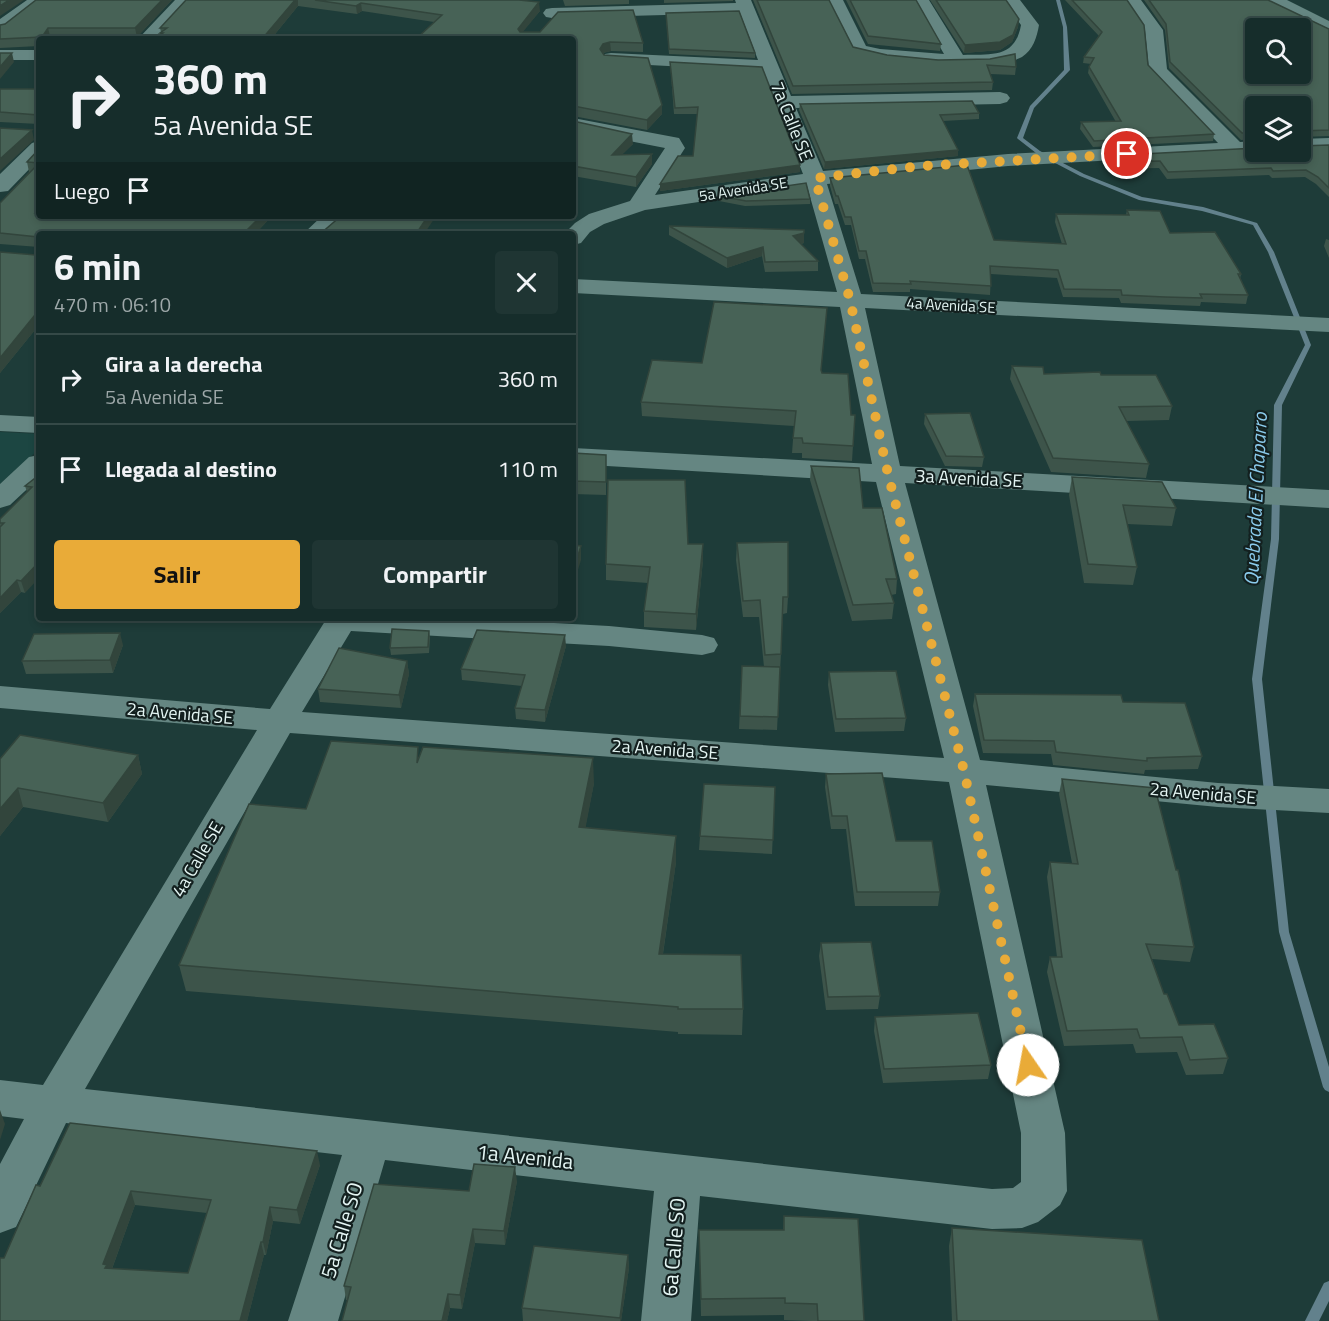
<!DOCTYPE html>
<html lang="es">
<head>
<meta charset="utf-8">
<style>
  :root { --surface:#162d2b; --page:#1f3533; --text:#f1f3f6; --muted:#9ea8a9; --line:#354947; --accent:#e9ab38 }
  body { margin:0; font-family:"Titillium Web",sans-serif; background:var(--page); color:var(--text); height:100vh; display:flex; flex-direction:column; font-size:22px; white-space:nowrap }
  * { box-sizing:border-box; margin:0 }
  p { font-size:20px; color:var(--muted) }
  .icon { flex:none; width:33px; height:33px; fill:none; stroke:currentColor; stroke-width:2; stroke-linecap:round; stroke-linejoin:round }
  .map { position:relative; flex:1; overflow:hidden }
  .details { position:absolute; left:36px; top:231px; width:540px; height:390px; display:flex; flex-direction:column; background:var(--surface); border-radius:6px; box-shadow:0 3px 9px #0003,0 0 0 2px var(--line) }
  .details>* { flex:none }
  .top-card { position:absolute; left:36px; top:36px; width:540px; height:183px; border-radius:6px; box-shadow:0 3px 9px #0003,0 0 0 2px var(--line); background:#162d2b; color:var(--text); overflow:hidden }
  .controls { position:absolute; left:1245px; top:18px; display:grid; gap:12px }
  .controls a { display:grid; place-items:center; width:66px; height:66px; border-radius:6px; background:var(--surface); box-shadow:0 3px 9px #0003,0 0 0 2px var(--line); font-size:30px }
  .pin { position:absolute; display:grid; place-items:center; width:51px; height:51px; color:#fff; margin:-26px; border:3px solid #fff; border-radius:50%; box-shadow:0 2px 6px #0007 }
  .me { position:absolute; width:66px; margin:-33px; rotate:348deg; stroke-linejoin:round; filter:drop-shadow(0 0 4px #0008) }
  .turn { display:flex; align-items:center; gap:21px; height:126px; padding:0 18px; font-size:27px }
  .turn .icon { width:78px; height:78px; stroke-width:2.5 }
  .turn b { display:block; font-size:42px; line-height:51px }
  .then { display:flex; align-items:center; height:57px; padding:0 18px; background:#0003; gap:12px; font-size:22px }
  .round { display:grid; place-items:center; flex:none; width:63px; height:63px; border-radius:6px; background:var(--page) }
  .head { display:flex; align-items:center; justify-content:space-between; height:102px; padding:0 18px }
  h1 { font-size:36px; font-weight:700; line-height:45px }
  .action { display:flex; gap:12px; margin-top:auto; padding:12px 18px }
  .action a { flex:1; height:69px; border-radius:6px; background:var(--accent); color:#111; font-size:24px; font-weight:700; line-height:69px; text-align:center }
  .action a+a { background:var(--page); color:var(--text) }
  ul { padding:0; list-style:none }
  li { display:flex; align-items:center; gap:18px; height:90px; padding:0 18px; border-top:2px solid var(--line) }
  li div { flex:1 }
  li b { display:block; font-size:22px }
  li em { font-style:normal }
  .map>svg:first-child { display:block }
  .built { fill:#1c4642 }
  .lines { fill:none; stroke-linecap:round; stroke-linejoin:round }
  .stream { fill:#62818c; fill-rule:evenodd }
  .minor { fill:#658682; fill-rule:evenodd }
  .wall { fill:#3d544a; fill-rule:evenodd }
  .shaded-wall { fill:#32453c }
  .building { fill:#476256; stroke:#32453c; stroke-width:1.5; fill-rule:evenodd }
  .route { stroke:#e9ab38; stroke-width:10; stroke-dasharray:0 18 }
  .labels { text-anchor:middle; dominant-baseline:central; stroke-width:4.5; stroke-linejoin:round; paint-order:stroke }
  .far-street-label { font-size:15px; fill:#e4f5f3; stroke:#13201f }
  .street-label { font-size:18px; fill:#e4f5f3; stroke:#13201f }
  .water-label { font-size:20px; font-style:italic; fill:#8bcbec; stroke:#13201f }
  .near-street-label { font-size:21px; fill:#e4f5f3; stroke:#13201f }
</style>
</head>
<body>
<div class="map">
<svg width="1329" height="1321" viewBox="0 0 1329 1321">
  <rect width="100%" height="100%" fill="#1e3c39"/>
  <path class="built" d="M0 432 39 434V449L0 484Z"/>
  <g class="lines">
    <path class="stream" d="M1056 0H1060L1067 27 1070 70 1034 108 1023 138 1040 151 1084 174 1142 197 1203 207 1257 223 1274 252 1311 345 1282 405 1279 539 1262 679 1289 932 1329 1067V1092L1325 1090 1323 1087 1279 932 1252 679 1271 539 1274 405 1305 345 1268 252 1253 225 1202 211 1139 200 1080 176 1036 153 1018 139 1017 138 1030 106 1064 70 1063 27Z
      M1329 1281V1301L1319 1321H1305L1324 1283Z"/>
    <path class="minor" d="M27 0H46L6 31 0 32V19Z
      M175 0H192L157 39H138Z
      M735 0H751L791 96 1000 92 1007 94 1010 98 1007 102 1000 104 796 108 823 171 1008 154 1218 143 1149 70 1145 30 1124 0H1141L1163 30 1167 69 1240 142 1256 141V152H1262L1008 166 827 184 861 294 1329 318V332L865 308 900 466 1329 490V508L905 483 980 760 1218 783 1329 789V813L1218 807 986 785 1065 1133 1067 1191 1060 1205 1038 1222 1022 1228 992 1229 700 1196 691 1321H641L654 1191 385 1160 338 1321H288L342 1155 66 1123 16 1227 0 1233V1164L24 1119 0 1116V1080L43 1085 257 730 0 708V686L270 709 327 618H461L609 626 702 635 714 638 718 645 714 652 702 655 609 646 351 631 302 712 944 758 876 482 573 464V448L872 464 840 307 573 293V279L837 292 807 186 645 210 604 224 590 232 581 243 573 245V234H564L575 223 589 214 630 201 665 148 573 130V118L679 138 685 148 655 195 803 174 763 71 611 63 605 62 602 58 605 54 611 53 758 60 740 13 552 18 546 17 543 13 546 9 552 8 736 3ZM290 733 949 782 1021 1133V1182L1013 1188 992 1189 85 1089Z
      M827 0H843L866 46 880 49 944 54 913 0H929L963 55C991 54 1015 59 1021 25L1003 0H1020L1039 25C1037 37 1033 50 1022 57 996 72 879 66 853 53Z
      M1266 0H1287L1329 21V33L1268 4Z
      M0 50H39V60H0Z
      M1329 138V150L1300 151V139Z
      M39 141V159L8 191 0 192V174L32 143Z
      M322 216H346L327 234H303Z
      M0 415 39 417V433L0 431Z
      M39 455V478L10 505 0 508V484L29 457Z"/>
  </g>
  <path class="wall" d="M172 0 137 37 50 36 48 39H39V46L0 48V25Z
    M186 0H519L540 11 522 32 643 43V52L611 51 603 53 662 114 647 130 573 116 434 22 362 11 357 14 298 6 271 39H156L160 35V33L161 32 160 28Z
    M563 0H629V4L565 6Z
    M664 0H733V1L664 3Z
    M753 0H829L853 47 887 55 1016 67 1015 75 990 74 993 82 992 90 792 94Z
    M846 0H916L941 44 940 51 868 44Z
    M930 0H1006L1019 19 1018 27 1012 42 1000 50 964 53Z
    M1065 0H1127L1148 65 1214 134 1213 141 1093 147 1080 129 1081 122H1116L1088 73 1089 67 1091 64 1083 63 1084 57 1099 36Z
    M1144 0H1268L1329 29V136L1300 137V106H1256V139L1241 140 1169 68 1165 30Z
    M666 17 755 53V58L669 54Z
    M670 62 800 165V172L660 191V184L693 156 698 114H674Z
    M0 89H39V216L102 217 103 216H272L255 234H39V325L0 373V252L36 255 39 252V247L0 244V203L29 172 27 162 39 149V124L0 122Z
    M800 104 979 113V119L943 121 958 156 824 169 799 110Z
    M573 121 633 144 622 154 652 164 636 187 573 176Z
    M1329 145V197L1316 184 1305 177 1272 178 1269 175 1167 179 1159 168 1108 169 1104 163 1105 156Z
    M830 178 994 240 1062 244 1055 222 1056 214 1126 215 1127 210 1170 233 1241 274 1240 279 1248 295 1246 304 1201 302 1200 306 1121 303 1119 298 1063 297 1057 278 991 274 990 295 910 289V292H873L865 259H859L851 225H845L838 204H835L830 186Z
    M719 196 810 199V204L745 206 719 201Z
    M669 226 804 243 801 244 818 261V271L765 272 762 256 727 268 669 235Z
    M1326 239 1329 240V258L1324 246Z
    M827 308 821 371 851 415H855L852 461 802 458V453H792L794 426 642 416 641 402 702 363Z
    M1012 366 1044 374 1101 375 1172 406 1169 420 1126 421 1149 464 1146 478 1051 472 1010 379Z
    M925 414 984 457 982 467 945 466 924 424Z
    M573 453 606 455V495L573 494Z
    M811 466 863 508 897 579 896 594 891 595 894 603 892 619 852 621 810 480Z
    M39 475 25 593 21 592 0 613V519L27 492 25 486Z
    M1072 477 1176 508 1172 526 1127 524 1137 567 1133 585 1084 583 1069 495Z
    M737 543 788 597 787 613 783 614 777 730 739 729 742 666 764 667 759 617H743L736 560Z
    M688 544H703V560L696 630 644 627V611L648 583 606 580V564Z
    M503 618H563L562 621Z
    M429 631 430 638 429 653 391 655 390 648Z
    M123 645 113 673 26 674 22 661Z
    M566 646 545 722 516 719 515 708 522 686 462 680 461 669Z
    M407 661 409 674 401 708 320 702 318 689Z
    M829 672 906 718 904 731 835 732 828 685Z
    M975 694 1123 702 1202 756 1198 769 1145 770 1144 774 1053 765 1051 754 983 753 973 706Z
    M138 755 142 774 108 822 23 807 0 836V759Z
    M419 757 594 783 585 828 676 836V862L663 954 743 1009 742 1035 678 1034V1032L186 991 179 965 306 809Z
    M826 774 940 892 938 906H855L846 829H831L825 787Z
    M1062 779 1194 947 1190 962 1152 959 1164 994 1179 1025 1228 1058 1223 1074 1186 1075 1177 1052 1136 1053 1133 1044 1064 1046 1047 972 1050 957H1057L1047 877 1050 862 1072 863 1059 794Z
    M775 787 772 854 699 850 700 836Z
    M821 943 880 996 878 1009 826 1010 819 956Z
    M875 1017 991 1065 988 1079 883 1083 874 1031Z
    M320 1165 300 1224 273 1221 266 1255H264L247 1321 4 1258 40 1186ZM135 1205 207 1213 188 1273 112 1269Z
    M517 1181 505 1245 475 1243 462 1309 450 1308 447 1321H342L348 1300H346L344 1286 469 1191Z
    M784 1216 864 1321H812L784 1320V1315L701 1316 699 1230H783Z
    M952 1228 1159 1321H952L949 1246Z
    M628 1255 629 1268 621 1321H523L522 1308Z"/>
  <path class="shaded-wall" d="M9 0H24L0 16V6Z
    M162 0H172L137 37 135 28Z
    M295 0H298V6L271 39H262Z
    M539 2 540 11 518 38V29Z
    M361 3 362 11 357 14 356 6Z
    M1019 19 1018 27 1012 42 1000 50 964 53 965 45Z
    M48 28 50 36 48 39H42V37Z
    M610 42 611 51 603 53 600 58V49L603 44Z
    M12 53 14 62 0 79V67Z
    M662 105V114L647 130V120Z
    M32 130 34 140 0 171V159Z
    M632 134 633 144 612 165V155Z
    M958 150V156L824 169 825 162Z
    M652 154V164L636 187V177Z
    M800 165V172L660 191V184Z
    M261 216H272L255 234H243Z
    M428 216H436L424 234H416Z
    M804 233V243L793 246V236Z
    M763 247 762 256 727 268V258Z
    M39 310V325L0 373V358Z
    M703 544V560L696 630V614Z
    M581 546V560L573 586V571Z
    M39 562V578L25 593 21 581Z
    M17 580 21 592 0 613V598Z
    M120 633 123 645 113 673 110 660Z
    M565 635 566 646 545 722V710Z
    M407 661 409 674 401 708 399 695Z
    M138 755 142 774 108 822 103 803Z
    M593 758 594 783 581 852 579 827Z
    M18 788 23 807 0 836V809Z
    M676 836V862L659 980V954Z
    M0 1110 5 1124 0 1140Z
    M317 1151 320 1165 300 1224 297 1210Z
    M515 1167 517 1181 505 1245 504 1231Z
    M131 1191 135 1205 110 1274 111 1278 103 1264Z
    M270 1207 273 1221 266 1255 263 1242Z
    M473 1229 475 1243 462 1309 460 1295Z
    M261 1242 264 1255 247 1321H240Z
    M628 1255 629 1268 621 1321H620Z
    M448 1294 450 1308 447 1321H442Z"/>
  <path class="building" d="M0 0H9L0 6Z
    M36 0H162L135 28H48L42 37 0 39V25L5 24Z
    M186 0H295L262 39H156L163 33H160L167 28H160Z
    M315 0H519L539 2 518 29 520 32H540L558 12 633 10 643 43 610 42 603 44 600 49 604 55 648 58 662 105 647 120 573 106V39H416L442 15 361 3 356 6Z
    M757 0H829L853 47 887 55 938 60 990 59 1015 54 1016 67 987 65 993 82 793 86Z
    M850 0H916L941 44 868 36Z
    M936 0H1006L1019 19 1013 35 1000 42 965 45Z
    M1072 0H1127L1144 25 1148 65 1214 134 1094 141 1081 122 1121 121 1089 67 1094 58 1084 57 1102 32Z
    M1149 0H1268L1329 29V130L1300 131V106H1256V133H1242L1170 62 1166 24ZM1256 28H1300V74H1256Z
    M739 11 755 53 669 49 666 13Z
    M0 53H12L0 67Z
    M670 62 762 67 800 165 660 184 678 156H693L698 107 675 108Z
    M0 89H39V163L27 162 39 149 38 115 0 112Z
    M972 101 979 113 940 115 958 150 825 162 800 104Z
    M573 121 632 134 612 155 652 154 636 177 573 166Z
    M0 128 32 130 0 159Z
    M1329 145V188L1318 177 1306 170 1273 171 1271 168 1168 172 1160 161 1109 162 1105 156 1256 148V152H1300V146Z
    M39 163V209L35 213 39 214V216L102 217 103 216H261L243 234H39V310L0 358V252L36 255 39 252 38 237 0 233V203Z
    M967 165 994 240 1066 244 1056 214 1129 215 1127 210 1160 211 1170 233 1215 232 1241 274H1238L1248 295 1200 294 1202 298 1165 297 1122 295 1121 290 1064 289 1058 270 990 266 991 286 910 281 911 284 873 283 866 251H859L851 217H845L838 196H836L830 178Z
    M806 183 810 199 746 201 719 196Z
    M341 216H428L416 234H320Z
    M669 226 804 230V233L793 236 818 261 765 262 763 247 727 258Z
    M714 302 827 308 821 370 822 373 848 374 851 415H855L853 446 803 443 802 438H793L796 411 641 402 652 360 702 363Z
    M1012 366 1043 367 1044 374 1100 372 1101 375H1156L1172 406 1119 407 1149 464 1053 458Z
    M970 413 984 457 946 456 925 414Z
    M573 453 606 455V482L573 481Z
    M811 466 859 468 863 508H882L897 579H886L894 603 853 605Z
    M39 475V562L21 581 17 580 0 598V527L4 523H0V519L32 487 25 486Z
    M1072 477 1162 482 1176 508 1123 505 1137 567 1088 564Z
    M608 480H685L688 544H703L696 614 644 611 650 567 606 564Z
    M788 542V597H783L781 654 765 655 760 600 743 601 737 543Z
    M573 545 581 546 573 571Z
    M392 629 429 631 428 647 390 648Z
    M477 630 565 635 545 710 515 708 525 675 461 669Z
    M120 633 110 660 22 661 34 634Z
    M339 648 407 661 399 695 318 689Z
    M742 666 780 667 778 717 740 716Z
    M896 671 906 718 836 719 829 672Z
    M975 694 1121 695 1123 702 1185 703 1202 756 1147 758V761L1056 752 1054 741 984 740Z
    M20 735 138 755 103 803 18 788 0 809V759Z
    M331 741 418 747 417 763 423 747 593 758 579 827 676 836 659 954 741 955 743 1009H678V1007L179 965 249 804 306 809Z
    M882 773 896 841H932L940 892H857L847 816H832L826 774Z
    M1062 779 1155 788 1176 870H1178L1194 947 1146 944 1164 994H1167L1179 1025 1214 1024 1228 1058 1190 1060 1182 1037 1140 1038 1137 1029 1067 1031 1050 957H1062L1050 862 1078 864Z
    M704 784 775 787 773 840 700 836Z
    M871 942 880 996 828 997 821 943Z
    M978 1013 991 1065 884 1069 875 1017Z
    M70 1123 317 1151 297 1210 270 1207 263 1242H261L240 1321H0V1258H4L36 1185 40 1186ZM131 1191 211 1200 188 1273 105 1268 107 1265 103 1264Z
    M474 1164 515 1167 504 1231 473 1229 460 1295 448 1294 442 1321H342L351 1287 344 1286 374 1184 469 1191Z
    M784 1216 858 1219 864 1321H818L817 1304 785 1303V1298L701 1299 699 1230H784Z
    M952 1228 1142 1240 1159 1321H957Z
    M534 1246 628 1255 620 1318 522 1308Z"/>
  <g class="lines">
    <path class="route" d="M1028 1065 964 771 888 474 850 300 815 178 922 166 1127 154"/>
  </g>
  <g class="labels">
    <g class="far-street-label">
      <text transform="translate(743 189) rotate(-9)">5a Avenida SE</text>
      <text transform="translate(951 305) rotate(3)">4a Avenida SE</text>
    </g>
    <g class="street-label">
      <text transform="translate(792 121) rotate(68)">7a Calle SE</text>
      <text transform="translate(969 478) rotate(3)">3a Avenida SE</text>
      <text transform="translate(180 713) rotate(5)">2a Avenida SE</text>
      <text transform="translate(665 749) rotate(4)">2a Avenida SE</text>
      <text transform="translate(1203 793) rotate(5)">2a Avenida SE</text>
      <text transform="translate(197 859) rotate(-60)">4a Calle SE</text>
    </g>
    <g class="water-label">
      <text transform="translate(1255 499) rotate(-87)">Quebrada El Chaparro</text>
    </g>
    <g class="near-street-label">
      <text transform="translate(525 1156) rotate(6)">1a Avenida</text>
      <text transform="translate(341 1230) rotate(-73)">5a Calle SO</text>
      <text transform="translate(673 1247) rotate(-85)">6a Calle SO</text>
    </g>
  </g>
</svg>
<div class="controls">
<a><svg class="icon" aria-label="search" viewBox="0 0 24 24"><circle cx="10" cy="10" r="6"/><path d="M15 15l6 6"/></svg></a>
<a><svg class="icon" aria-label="layers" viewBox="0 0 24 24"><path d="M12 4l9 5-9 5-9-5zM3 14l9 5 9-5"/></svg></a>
</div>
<div class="pin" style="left:1127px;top:154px;background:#d93025"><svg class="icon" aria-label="arrive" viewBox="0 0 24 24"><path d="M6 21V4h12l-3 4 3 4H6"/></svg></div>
<svg class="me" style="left:1028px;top:1065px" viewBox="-20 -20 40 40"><circle r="19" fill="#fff"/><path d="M0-13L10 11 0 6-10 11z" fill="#e9ab38"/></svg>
<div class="top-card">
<div class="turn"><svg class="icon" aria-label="right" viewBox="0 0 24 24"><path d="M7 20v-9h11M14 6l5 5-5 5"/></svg><div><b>360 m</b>5a Avenida SE</div></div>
<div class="then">Luego<svg class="icon" aria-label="arrive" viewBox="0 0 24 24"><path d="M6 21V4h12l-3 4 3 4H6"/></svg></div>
</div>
<section class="details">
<div class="head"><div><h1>6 min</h1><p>470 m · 06:10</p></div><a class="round"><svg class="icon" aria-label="close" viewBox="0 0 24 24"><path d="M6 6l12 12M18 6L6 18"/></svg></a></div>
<ul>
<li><svg class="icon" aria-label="right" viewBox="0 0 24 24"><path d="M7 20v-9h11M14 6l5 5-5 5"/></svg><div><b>Gira a la derecha</b><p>5a Avenida SE</p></div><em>360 m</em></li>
<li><svg class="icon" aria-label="arrive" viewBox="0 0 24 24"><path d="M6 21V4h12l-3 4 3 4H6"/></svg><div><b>Llegada al destino</b></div><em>110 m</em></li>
</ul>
<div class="action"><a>Salir</a><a>Compartir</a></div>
</section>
</div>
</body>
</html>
